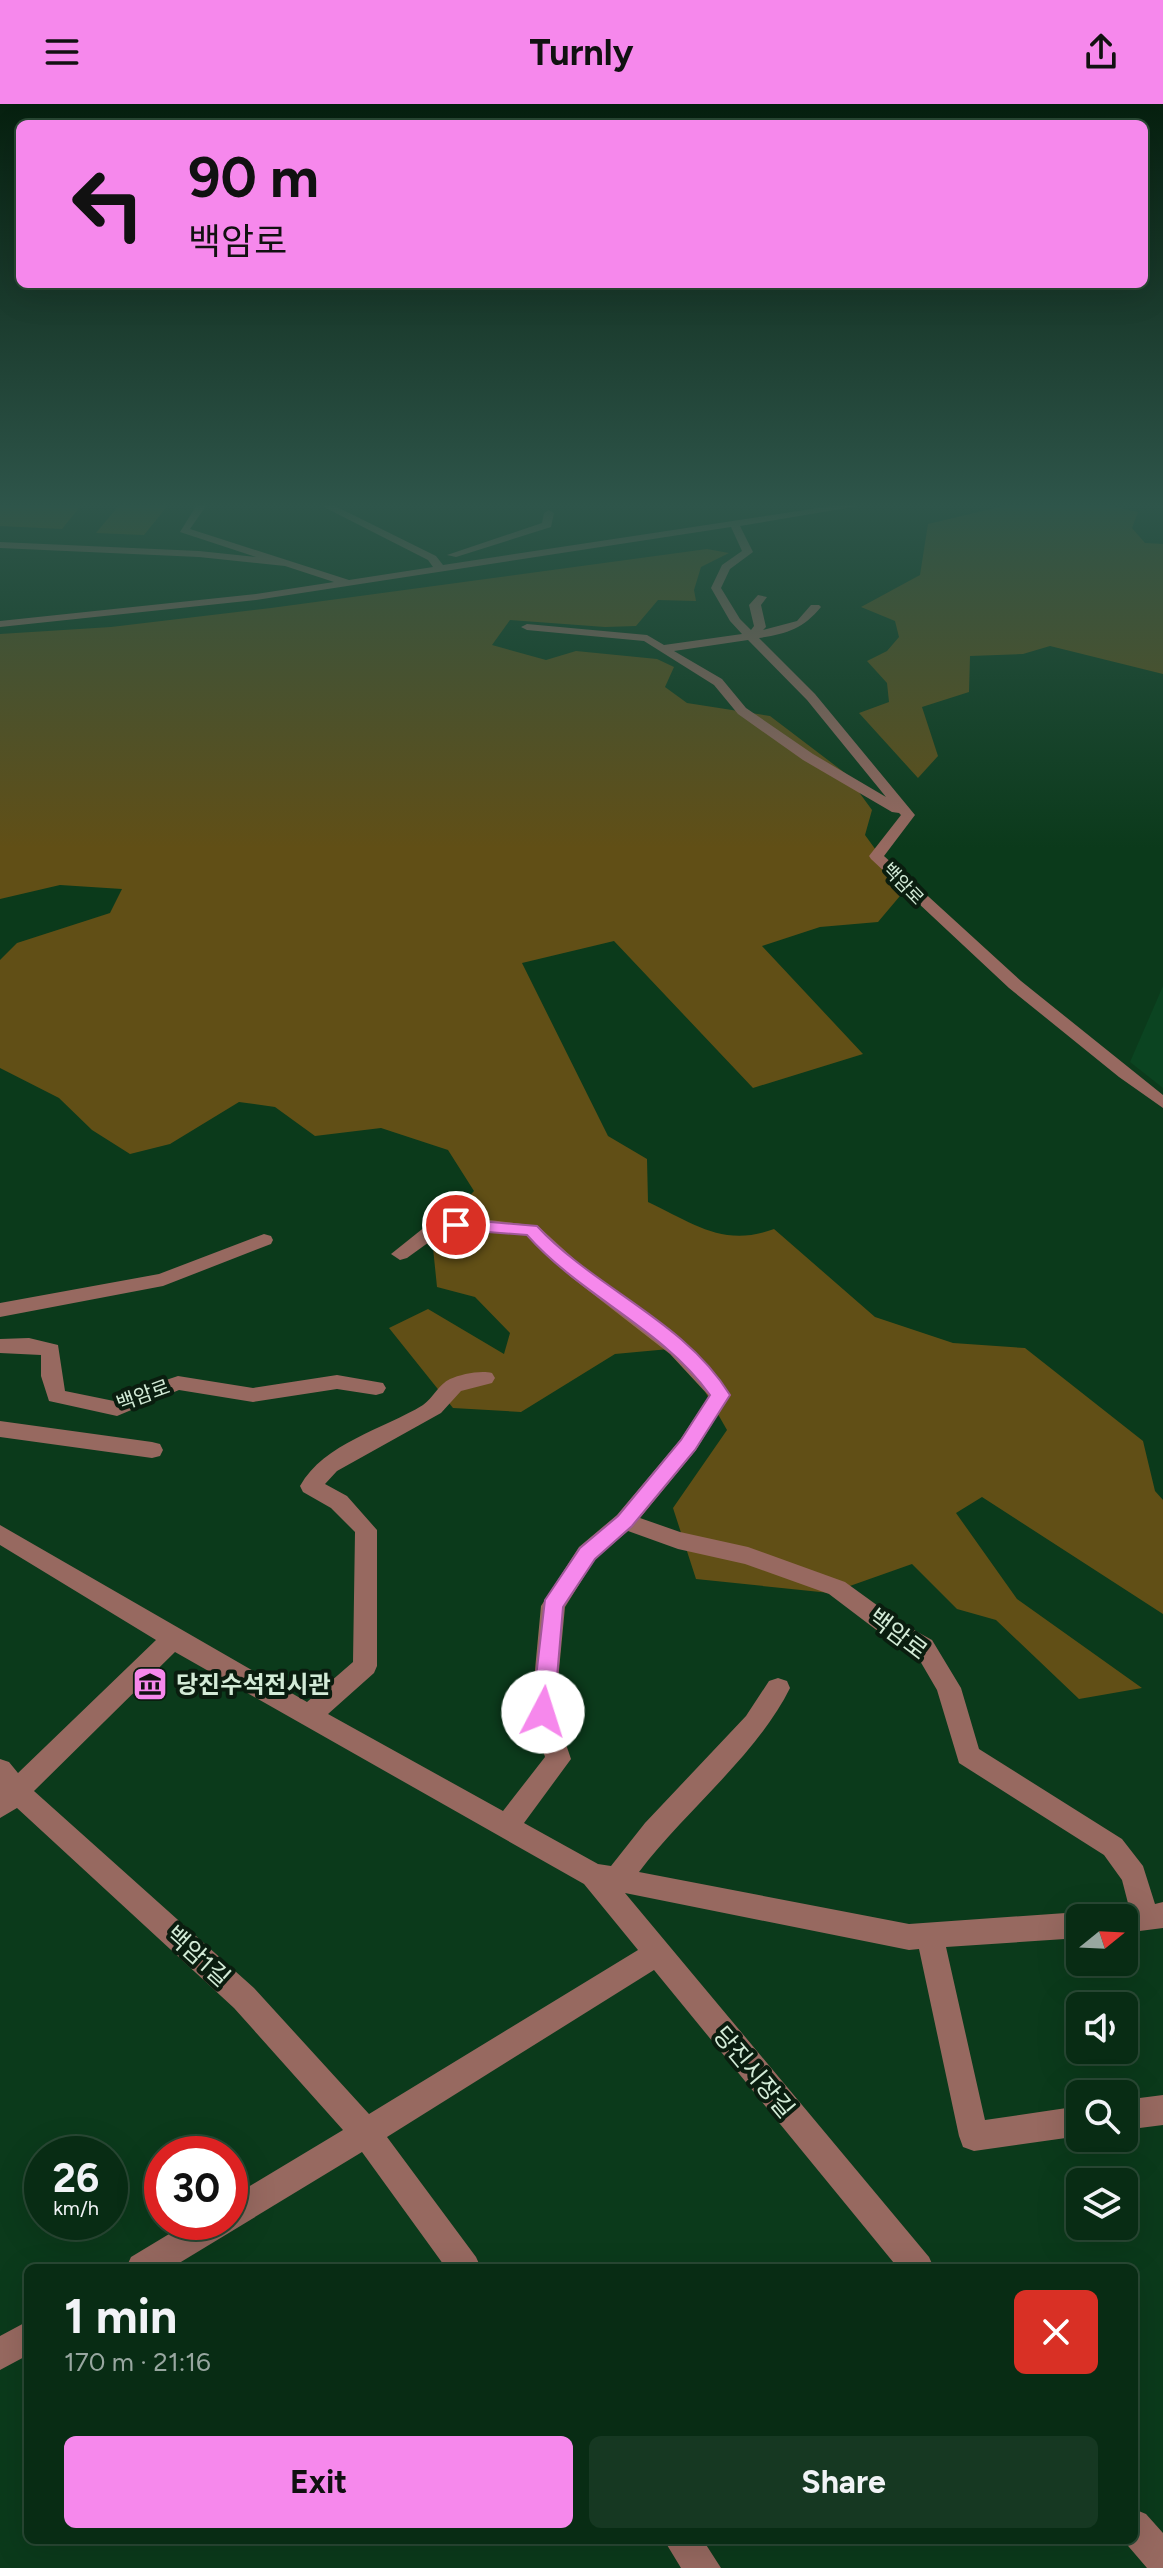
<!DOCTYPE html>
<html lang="en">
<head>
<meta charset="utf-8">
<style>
  :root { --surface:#082c14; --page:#163822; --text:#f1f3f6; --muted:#98a7a0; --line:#294834; --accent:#f688ec }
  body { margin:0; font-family:Figtree,"Noto Sans KR",sans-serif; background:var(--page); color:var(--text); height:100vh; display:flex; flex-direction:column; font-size:30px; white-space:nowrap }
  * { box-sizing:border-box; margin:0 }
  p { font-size:26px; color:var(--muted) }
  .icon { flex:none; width:44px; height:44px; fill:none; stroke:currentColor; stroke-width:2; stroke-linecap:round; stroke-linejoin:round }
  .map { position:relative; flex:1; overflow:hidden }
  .drawer { position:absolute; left:24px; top:2160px; width:1114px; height:280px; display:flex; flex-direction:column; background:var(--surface); border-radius:12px; box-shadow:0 8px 32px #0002,0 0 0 2px var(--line) }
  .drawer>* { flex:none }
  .hud { position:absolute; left:16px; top:16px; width:1132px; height:168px; border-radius:12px; box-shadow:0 8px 32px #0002,0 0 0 2px var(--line); background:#f688ec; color:#111; overflow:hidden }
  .needle { width:52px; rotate:72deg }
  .controls { position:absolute; left:1066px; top:1800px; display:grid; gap:16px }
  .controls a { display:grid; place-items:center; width:72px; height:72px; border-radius:12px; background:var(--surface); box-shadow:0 8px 32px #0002,0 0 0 2px var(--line); font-size:40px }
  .speed { position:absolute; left:24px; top:2032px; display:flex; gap:16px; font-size:40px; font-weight:700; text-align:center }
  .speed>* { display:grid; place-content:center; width:104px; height:104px; border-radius:50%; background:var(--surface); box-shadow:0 8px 32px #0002,0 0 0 2px var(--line); line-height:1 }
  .speed small { font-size:20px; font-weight:400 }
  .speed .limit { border:12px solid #d22; background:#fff; color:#111 }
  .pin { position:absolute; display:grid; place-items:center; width:68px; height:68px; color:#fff; margin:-34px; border:4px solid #fff; border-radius:50%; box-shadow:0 2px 8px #0007 }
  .me { position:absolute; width:88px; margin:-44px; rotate:5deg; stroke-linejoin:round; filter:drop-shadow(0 0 6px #0008) }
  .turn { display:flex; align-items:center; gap:28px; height:168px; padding:0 40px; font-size:36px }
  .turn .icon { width:104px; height:104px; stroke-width:2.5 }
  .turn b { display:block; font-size:56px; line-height:68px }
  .round { display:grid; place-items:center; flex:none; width:84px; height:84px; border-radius:12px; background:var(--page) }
  .head { display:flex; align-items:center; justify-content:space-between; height:136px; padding:0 40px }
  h1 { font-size:48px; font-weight:700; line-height:60px }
  .action { display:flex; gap:16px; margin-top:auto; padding:16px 40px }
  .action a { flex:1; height:92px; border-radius:12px; background:var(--accent); color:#111; font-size:32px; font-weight:700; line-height:92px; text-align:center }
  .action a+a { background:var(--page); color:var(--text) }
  header { display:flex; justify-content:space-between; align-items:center; height:104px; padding:0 40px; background:var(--accent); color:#111; font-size:36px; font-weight:700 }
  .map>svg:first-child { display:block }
  .built { fill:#0b4421 }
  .green { fill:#614f16 }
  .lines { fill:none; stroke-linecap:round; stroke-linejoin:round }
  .minor { fill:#976960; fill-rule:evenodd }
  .route { fill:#f688ec; stroke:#a05899; stroke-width:2 }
  .labels { text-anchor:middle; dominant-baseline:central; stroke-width:8; stroke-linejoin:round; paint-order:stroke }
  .far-street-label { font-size:18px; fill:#d3ebd7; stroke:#0a1d0f }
  .street-label { font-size:20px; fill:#d3ebd7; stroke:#0a1d0f }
  .near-street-label { font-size:24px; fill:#d3ebd7; stroke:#0a1d0f }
  .near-poi-label { font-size:24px; font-weight:bold; fill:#d3ebd7; stroke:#0a1d0f; text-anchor:start }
</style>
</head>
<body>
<header><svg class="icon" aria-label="menu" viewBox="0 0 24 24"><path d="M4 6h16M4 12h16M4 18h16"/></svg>Turnly<svg class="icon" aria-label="share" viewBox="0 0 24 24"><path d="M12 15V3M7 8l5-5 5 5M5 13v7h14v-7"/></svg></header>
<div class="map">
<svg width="1163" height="2464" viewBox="0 0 1163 2464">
  <rect width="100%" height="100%" fill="#0b3a1b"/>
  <path class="built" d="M1163 882V984L1130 958Z"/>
  <path class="green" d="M0 399H83L62 425 0 422Z
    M121 399 169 400 144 431 96 429Z
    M1016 399H1097L1138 408 1132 424 1145 439 1163 440V570L1050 542 1023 550 970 552 969 588 922 603 938 652 918 674 859 609 889 598 887 579 867 557 887 547 899 533 895 517 861 503 920 471 928 420Z
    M707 445 729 449 701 463 694 486 696 497 658 496 636 522 605 523 510 516 492 541 546 556 576 547 657 555 674 563 665 583 687 599 770 612 845 669 872 706 865 731 905 786 878 818 820 823 762 842 863 950 753 984 614 837 522 859 608 1032 647 1055 648 1098C693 1119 723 1144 774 1125L875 1213 953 1239 1025 1244 1143 1337 1155 1387 1163 1396V1510L982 1393 956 1409 1017 1495 1142 1584 1079 1595 996 1516 957 1505 912 1460 830 1489 696 1475 673 1404 727 1326 680 1244 615 1250 521 1308 453 1304 389 1224 428 1205 504 1250 510 1229 475 1193 437 1183 432 1134 474 1087 448 1046 381 1024 315 1032 275 1003 239 998 170 1040 130 1050 92 1026 59 994 0 964V856L17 839 110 809 122 785 60 781 0 795V530L111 523 271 504Z"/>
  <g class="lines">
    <path class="minor" d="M198 399H208L190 425 349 476 433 463 428 456 316 399H329L436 452 443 461 851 399H876L740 422 753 448 730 465 721 484 740 515 751 526 754 522 749 501 758 491 767 493 761 501 766 523 763 526 797 517 811 501H819L821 503C803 525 786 530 759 534L815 590 915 711 884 752 1021 877 1163 991V1004L1119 973 1009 884 871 755 869 752 901 711 899 709 892 708 803 656 738 610 714 581 644 537 527 526 521 523 527 520 647 531 664 541 742 530 730 517 711 484 722 461 742 447 731 423 256 496 0 523V517L256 490 334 478 285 462 199 453 0 444V438L199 447 256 453 180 428ZM748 536 807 596 886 693 813 650 746 604 722 575 674 547Z
      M549 406 554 409 551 423 456 453 447 451 542 419 544 409Z
      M473 1114 538 1122 584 1164 685 1240 730 1291 696 1346 640 1414 680 1428 748 1443 845 1478 903 1520 932 1536 961 1584 979 1645 1122 1735 1143 1762 1155 1800 1163 1798V1824L1124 1829V1814H1111L1114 1807 1129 1803 1122 1776 1104 1751 959 1659 937 1586 916 1550 887 1534 829 1490 745 1460 678 1445 628 1427 595 1455 565 1503 555 1608 571 1655 524 1719 598 1760 611 1762 645 1719 746 1612 769 1577 778 1574 787 1577 790 1584C757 1651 685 1707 639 1768L909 1820 1080 1808 1090 1812 1080 1814V1834L946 1843 985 2016 1080 2002V2032L974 2047 963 2043 959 2032 919 1845 909 1846 625 1789 929 2153 934 2164H898L654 1866 387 2033 476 2153 481 2164H446L362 2048 171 2164H126L131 2153 189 2118H230V2094L343 2026 234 1904 17 1704 0 1714V1655L9 1658 18 1669 156 1536 0 1441V1421L307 1598 353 1558 355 1428 331 1404 303 1388 300 1382C324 1339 384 1325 423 1301 433 1294 439 1280 450 1275 461 1270 481 1266 492 1269L495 1274 492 1279 461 1287 441 1309 337 1367 325 1380 347 1392 377 1426V1562L374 1569 328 1610 503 1707 545 1653 531 1608 541 1502 579 1443 617 1411 680 1336 709 1292 670 1250 571 1173 526 1131 473 1126 443 1128 407 1154 400 1156 391 1150 431 1118ZM175 1548 584 1780 638 1846 369 2010 254 1884 34 1687Z
      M264 1130 271 1132 273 1136 271 1140 163 1182 0 1213V1199L159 1170Z
      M29 1234 58 1241 65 1287 114 1297 133 1287 178 1272 253 1284 337 1271 383 1279 386 1284 383 1289 376 1291 337 1285 253 1298 179 1286 117 1312 49 1297 41 1272V1251L0 1249V1235Z
      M0 1317 152 1338 160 1340 163 1346 160 1352 152 1354 0 1333Z
      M1163 1991V2021L1124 2026V1996Z
      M28 2217V2251L0 2266V2232Z
      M1134 2405 1146 2410 1163 2429V2464H1147L1123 2436H1134Z
      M664 2436H703L721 2464H681Z"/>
  </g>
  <linearGradient id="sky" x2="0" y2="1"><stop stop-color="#06200f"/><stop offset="0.54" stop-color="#2e554a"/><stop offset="1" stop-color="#2e554a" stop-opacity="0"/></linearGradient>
  <rect width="1163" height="744" fill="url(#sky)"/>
  <path class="route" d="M456 1115 537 1122C594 1184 685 1217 730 1291L695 1346 632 1422 595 1455 563 1503 554 1608 551 1615 543 1618 535 1615 532 1608 545 1496 580 1444 618 1412 681 1336 710 1291C662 1224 581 1192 527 1131L450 1125 447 1121Z"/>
  <defs>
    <g id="museum-square" transform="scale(1.8)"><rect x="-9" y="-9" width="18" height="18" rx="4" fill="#f688ec" stroke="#0a1d0f"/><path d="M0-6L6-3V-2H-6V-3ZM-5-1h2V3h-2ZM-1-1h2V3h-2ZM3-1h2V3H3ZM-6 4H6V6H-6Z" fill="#111"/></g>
  </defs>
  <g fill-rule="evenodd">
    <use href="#museum-square" x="150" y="1580"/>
  </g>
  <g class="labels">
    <g class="far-street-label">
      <text transform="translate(903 780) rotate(46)">백암로</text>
    </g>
    <g class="street-label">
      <text transform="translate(143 1291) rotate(-20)">백암로</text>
    </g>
    <g class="near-street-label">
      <text transform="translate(898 1530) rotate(37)">백암로</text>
      <text transform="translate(198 1852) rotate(42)">백암1길</text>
      <text transform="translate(754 1968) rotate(50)">당진시장길</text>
    </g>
    <g class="near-poi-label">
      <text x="176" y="1580">당진수석전시관</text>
    </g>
  </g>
</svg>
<div class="controls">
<a><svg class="needle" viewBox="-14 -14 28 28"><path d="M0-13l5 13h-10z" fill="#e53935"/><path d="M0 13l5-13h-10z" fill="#98a7a0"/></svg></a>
<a><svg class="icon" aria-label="sound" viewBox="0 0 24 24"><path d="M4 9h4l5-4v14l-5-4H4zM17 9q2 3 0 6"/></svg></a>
<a><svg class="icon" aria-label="search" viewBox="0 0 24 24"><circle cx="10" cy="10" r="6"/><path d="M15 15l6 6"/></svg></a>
<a><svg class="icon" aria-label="layers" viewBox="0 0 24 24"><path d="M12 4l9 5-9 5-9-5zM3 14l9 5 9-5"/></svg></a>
</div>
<div class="speed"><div>26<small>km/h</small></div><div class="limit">30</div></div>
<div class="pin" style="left:456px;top:1121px;background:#d93025"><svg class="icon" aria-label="arrive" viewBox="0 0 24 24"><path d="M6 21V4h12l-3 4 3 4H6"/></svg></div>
<svg class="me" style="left:543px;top:1608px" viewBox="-20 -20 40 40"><circle r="19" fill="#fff"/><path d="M0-13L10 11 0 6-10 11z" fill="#f688ec"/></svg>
<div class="hud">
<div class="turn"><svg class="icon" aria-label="left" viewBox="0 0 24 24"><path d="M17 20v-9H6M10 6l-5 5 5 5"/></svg><div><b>90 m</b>백암로</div></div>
</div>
<section class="drawer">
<div class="head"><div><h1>1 min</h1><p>170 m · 21:16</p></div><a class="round" style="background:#d93025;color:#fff"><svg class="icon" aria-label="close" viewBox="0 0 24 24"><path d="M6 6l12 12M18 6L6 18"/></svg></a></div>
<div class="action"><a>Exit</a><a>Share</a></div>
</section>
</div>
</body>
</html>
